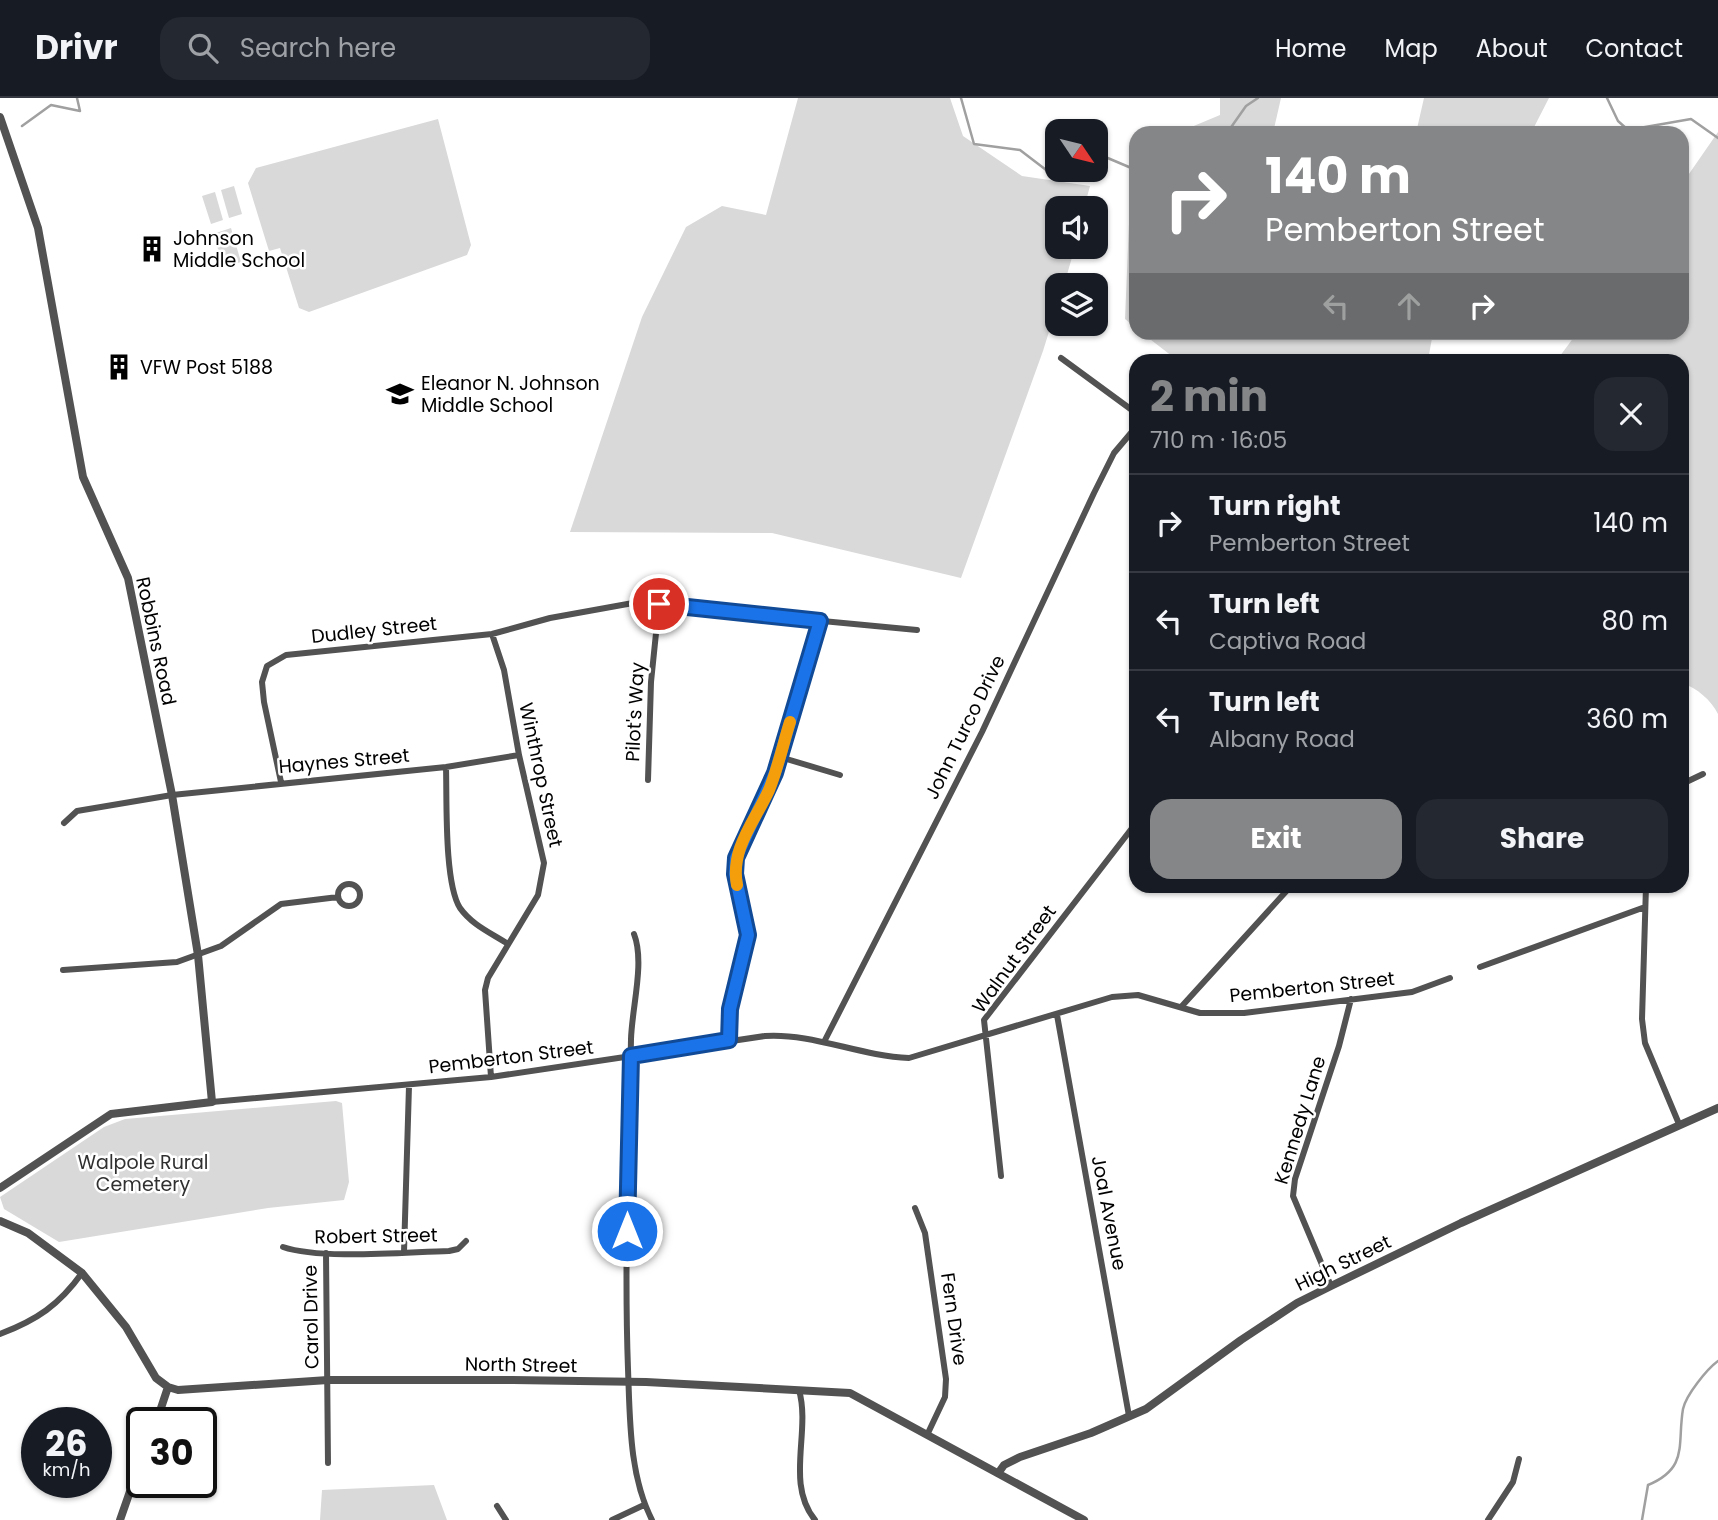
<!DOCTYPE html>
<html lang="en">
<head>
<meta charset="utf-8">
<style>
  :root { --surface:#171b24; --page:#242831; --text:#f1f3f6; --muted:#9ea1a6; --line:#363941; --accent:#858687 }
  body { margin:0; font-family:Poppins,sans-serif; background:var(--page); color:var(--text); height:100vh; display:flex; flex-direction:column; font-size:26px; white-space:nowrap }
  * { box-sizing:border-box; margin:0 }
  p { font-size:23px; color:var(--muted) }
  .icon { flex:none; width:38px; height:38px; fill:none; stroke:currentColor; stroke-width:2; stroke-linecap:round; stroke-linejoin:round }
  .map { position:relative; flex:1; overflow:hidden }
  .sheet { position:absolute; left:1129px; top:256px; width:560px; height:539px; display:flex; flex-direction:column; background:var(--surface); border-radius:21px; box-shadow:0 2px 5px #0004 }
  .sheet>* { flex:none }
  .guide { position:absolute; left:1129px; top:28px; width:560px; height:214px; border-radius:21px; box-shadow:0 2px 5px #0004; background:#858687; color:#fff; overflow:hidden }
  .needle { width:46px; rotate:125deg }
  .controls { position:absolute; left:1045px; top:21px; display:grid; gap:14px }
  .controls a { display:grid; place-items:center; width:63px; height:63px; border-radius:14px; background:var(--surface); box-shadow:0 2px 5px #0004; font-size:35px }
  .speed { position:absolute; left:21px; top:1309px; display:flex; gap:14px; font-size:35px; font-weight:700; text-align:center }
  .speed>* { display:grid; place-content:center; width:91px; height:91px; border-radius:50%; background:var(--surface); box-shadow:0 2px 5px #0004; line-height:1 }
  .speed small { font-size:18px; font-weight:400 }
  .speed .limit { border:4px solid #111; border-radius:10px; background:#fff; color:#111 }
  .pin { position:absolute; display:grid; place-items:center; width:60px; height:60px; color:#fff; margin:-30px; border:4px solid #fff; border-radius:50%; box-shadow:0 2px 7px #0007 }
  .me { position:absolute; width:77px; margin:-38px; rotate:0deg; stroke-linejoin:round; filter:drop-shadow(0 0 5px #0008) }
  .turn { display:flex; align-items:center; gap:24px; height:147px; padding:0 21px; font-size:32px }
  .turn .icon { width:91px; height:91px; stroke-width:2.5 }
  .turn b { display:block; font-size:49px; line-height:60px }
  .lanes { display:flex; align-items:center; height:66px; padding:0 21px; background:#0003; justify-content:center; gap:35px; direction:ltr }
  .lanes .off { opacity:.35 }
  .round { display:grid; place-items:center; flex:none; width:74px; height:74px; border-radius:21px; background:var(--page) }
  .summary { display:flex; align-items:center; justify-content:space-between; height:119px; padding:0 21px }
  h1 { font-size:42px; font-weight:700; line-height:52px; color:var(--accent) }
  .primary-button { display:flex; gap:14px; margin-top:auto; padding:14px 21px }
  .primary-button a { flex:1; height:80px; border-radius:21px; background:var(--accent); color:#fff; font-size:28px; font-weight:700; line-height:80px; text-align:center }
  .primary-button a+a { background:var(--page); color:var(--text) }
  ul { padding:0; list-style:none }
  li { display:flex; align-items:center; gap:21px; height:98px; padding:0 21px; border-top:2px solid var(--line) }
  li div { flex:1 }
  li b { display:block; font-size:26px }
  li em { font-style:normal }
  header { display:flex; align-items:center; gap:42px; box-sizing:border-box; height:98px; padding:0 35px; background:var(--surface); border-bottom:2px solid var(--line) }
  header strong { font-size:33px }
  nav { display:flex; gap:38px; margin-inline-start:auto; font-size:24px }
  .search { width:490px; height:63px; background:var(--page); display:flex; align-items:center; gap:18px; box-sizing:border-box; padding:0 24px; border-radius:21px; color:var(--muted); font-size:26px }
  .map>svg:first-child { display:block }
  .green { fill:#d9d9d9 }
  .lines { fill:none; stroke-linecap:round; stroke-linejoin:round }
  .stream { stroke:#a0a0a0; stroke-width:2.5 }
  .minor { stroke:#525252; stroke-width:6 }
  .tertiary { stroke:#525252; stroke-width:8 }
  .route-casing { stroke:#114b97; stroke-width:18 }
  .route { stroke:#1a73e8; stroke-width:12 }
  .slow { stroke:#f59e0b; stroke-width:12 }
  .labels { text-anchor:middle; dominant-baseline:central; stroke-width:5; stroke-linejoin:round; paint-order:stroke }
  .poi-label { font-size:19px; fill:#000; stroke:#fff; text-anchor:start }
  .street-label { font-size:19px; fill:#000; stroke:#fff }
  .park-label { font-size:19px; fill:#303030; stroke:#fff }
</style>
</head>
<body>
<header>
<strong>Drivr</strong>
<div class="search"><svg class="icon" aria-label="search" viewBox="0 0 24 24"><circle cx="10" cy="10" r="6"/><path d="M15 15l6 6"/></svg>Search here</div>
<nav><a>Home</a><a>Map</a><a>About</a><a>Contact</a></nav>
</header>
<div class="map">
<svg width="1718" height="1422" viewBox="0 0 1718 1422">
  <rect width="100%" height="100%" fill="#fff"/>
  <path class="green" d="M798 0H950L963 38 1022 78 1090 88 1084 110H1057V149H1075L1064 187H1057V208L1043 253 961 480 772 435 570 434 642 219 686 129 722 108 766 117Z
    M1220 0H1281L1273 35H1177L1220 17Z
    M1424 0H1549L1531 35H1416Z
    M438 21 471 147 467 157 309 214 299 210 280 150 269 153 248 85 256 70Z
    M1718 34V616C1711 602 1697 590 1682 585V262H1557L1577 235 1682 234V86Z
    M1136 52V230L1125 221 1132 54Z
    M234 88 242 116 229 120 221 92Z
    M215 94 223 122 211 126 202 98Z
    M231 130 241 164 224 169 213 136Z
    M1142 235H1433L1428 262H1177Z
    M336 1003 342 1005 349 1084 344 1102 268 1110 59 1144 4 1111 0 1099 104 1029 125 1021Z
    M434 1387 447 1422H320L322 1392Z"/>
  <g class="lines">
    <path class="stream" d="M961 0 974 46 1020 52 1054 78 1070 77 1079 72
      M1607 0 1618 23 1628 32 1691 21 1718 40
      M22 28 51 7 80 13 77 0
      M1227 35 1246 8 1258 0
      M1096 62 1103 58 1136 72
      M1642 1422 1648 1387C1689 1370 1677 1346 1683 1311 1686 1297 1707 1271 1718 1263"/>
    <path class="minor" d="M1061 260 1136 315
      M780 659 840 677
      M446 669C447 701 444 785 460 810 472 827 491 835 508 846
      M648 682 651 584 659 506
      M281 684 264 604 262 584 267 568 286 557 492 536 550 520 633 505 917 532
      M1682 686 1703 676
      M64 725 77 713 172 697 446 669 519 657
      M338 797a11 11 0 1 1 22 0a11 11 0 1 1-22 0Z
      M1646 788 1642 921 1645 945 1679 1026
      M634 836C645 864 632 909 631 941 629 1051 624 1161 628 1271 630 1321 629 1377 652 1422
      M1480 869 1645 809
      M63 872 177 864 221 848 281 806 338 799
      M1182 908 1291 788
      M1057 917 1129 1318
      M729 941 731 911 748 837 735 776 736 760 769 691 820 523
      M824 944 982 634 1094 395 1114 355 1136 329
      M491 979 485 892 488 880 538 797 544 765 519 657 504 572 492 536
      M212 1004 491 979 765 938C814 935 859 958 909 960L1112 899 1138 897 1200 915H1244L1412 894 1450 880
      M1001 1078 984 922 1136 725
      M915 1110 925 1135 946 1281 945 1299 928 1335
      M283 1149C321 1162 406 1154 449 1153L458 1151 466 1143
      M404 1154 409 988
      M326 1155 328 1365
      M1331 1188 1293 1098 1295 1081 1339 948 1351 901
      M0 1236C37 1222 59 1207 82 1175
      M799 1292C811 1334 785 1385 815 1422
      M497 1408 506 1422
      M612 1422 644 1407
      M1488 1422 1513 1384 1519 1361"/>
    <path class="tertiary" d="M0 19 38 130 83 379 128 480 172 697 198 857 212 1004 111 1016 0 1090
      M0 1123 28 1135 82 1175 126 1229 156 1280 168 1289 178 1292 328 1282H513L646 1284 850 1295 1084 1422
      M156 1325 168 1289
      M999 1374 1004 1367 1020 1359 1091 1335 1146 1311 1241 1242 1297 1205 1331 1188 1461 1125 1718 1010
      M120 1422 142 1359"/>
  </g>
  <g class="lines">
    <g class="route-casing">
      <path id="route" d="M627 1133 631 958 729 942 730 911 748 837 735 776 736 760 775 675 820 523 659 506"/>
    </g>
    <use href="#route" class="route"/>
    <path class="slow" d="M737 787C730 751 755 723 769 692 778 670 783 646 790 624"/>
  </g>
  <defs>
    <g id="building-bare" transform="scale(2.1)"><path d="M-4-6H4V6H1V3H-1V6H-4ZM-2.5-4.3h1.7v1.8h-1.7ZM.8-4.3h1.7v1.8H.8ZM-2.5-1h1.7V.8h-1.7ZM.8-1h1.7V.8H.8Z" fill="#000" stroke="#fff" stroke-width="2.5" paint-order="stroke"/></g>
    <g id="school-bare" transform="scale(2.1)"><path d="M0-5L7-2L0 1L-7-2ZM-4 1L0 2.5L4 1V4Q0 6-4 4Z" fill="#000" stroke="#fff" stroke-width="2.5" paint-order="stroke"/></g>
  </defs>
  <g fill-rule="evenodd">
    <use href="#building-bare" x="152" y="151"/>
    <use href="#building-bare" x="119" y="269"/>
    <use href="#school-bare" x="400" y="296"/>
  </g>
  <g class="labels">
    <g class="poi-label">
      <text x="173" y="140">Johnson<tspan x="173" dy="22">Middle School</tspan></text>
      <text x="140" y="269">VFW Post 5188</text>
      <text x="421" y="285">Eleanor N. Johnson<tspan x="421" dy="22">Middle School</tspan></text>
    </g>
    <g class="street-label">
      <text transform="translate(374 532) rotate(-6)">Dudley Street</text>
      <text transform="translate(156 543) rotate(78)">Robbins Road</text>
      <text transform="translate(635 614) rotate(-87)">Pilot's Way</text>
      <text transform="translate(965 629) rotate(-64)">John Turco Drive</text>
      <text transform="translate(344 663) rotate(-5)">Haynes Street</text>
      <text transform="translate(541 677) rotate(78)">Winthrop Street</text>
      <text transform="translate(1014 861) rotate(-54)">Walnut Street</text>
      <text transform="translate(1312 889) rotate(-6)">Pemberton Street</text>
      <text transform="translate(511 959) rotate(-7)">Pemberton Street</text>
      <text transform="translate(1300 1022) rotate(-73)">Kennedy Lane</text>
      <text transform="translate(1109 1115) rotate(79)">Joal Avenue</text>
      <text transform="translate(376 1138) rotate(-1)">Robert Street</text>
      <text transform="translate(1343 1165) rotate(-26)">High Street</text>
      <text transform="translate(311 1219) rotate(-91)">Carol Drive</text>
      <text transform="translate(954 1221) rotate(82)">Fern Drive</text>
      <text transform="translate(521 1267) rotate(1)">North Street</text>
    </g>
    <g class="park-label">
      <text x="143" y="1064">Walpole Rural<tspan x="143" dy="22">Cemetery</tspan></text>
    </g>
  </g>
</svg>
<div class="controls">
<a><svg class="needle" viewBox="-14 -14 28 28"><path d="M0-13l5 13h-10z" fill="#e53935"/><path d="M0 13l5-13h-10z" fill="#9ea1a6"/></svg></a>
<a><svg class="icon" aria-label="sound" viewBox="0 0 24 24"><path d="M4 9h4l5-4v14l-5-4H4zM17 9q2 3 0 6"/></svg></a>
<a><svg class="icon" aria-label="layers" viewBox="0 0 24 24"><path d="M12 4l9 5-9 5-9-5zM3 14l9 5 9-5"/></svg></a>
</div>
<div class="speed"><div>26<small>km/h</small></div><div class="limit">30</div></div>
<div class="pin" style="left:659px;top:506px;background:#d93025"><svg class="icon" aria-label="arrive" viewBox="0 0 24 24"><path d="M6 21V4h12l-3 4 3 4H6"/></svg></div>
<svg class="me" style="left:627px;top:1133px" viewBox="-20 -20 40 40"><circle r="17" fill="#1a73e8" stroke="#fff" stroke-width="3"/><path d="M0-11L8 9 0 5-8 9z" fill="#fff"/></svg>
<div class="guide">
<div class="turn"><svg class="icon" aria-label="right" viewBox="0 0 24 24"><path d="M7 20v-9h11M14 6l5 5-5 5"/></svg><div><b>140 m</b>Pemberton Street</div></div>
<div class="lanes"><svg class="icon off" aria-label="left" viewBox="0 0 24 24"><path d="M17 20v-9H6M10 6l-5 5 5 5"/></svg><svg class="icon off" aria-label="ahead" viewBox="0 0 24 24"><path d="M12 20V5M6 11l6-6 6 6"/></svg><svg class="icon" aria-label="right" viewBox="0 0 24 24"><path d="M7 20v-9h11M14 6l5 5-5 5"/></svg></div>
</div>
<section class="sheet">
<div class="summary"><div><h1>2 min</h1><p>710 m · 16:05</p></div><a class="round"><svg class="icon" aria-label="close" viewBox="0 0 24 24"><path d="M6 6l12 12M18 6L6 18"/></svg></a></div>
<ul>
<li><svg class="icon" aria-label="right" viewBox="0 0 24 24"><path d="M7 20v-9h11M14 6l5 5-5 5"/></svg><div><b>Turn right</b><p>Pemberton Street</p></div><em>140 m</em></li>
<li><svg class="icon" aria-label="left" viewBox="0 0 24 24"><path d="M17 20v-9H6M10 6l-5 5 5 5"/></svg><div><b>Turn left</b><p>Captiva Road</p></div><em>80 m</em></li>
<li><svg class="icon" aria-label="left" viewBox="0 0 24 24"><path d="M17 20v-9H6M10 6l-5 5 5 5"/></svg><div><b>Turn left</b><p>Albany Road</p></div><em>360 m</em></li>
</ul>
<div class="primary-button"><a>Exit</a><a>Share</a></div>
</section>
</div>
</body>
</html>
